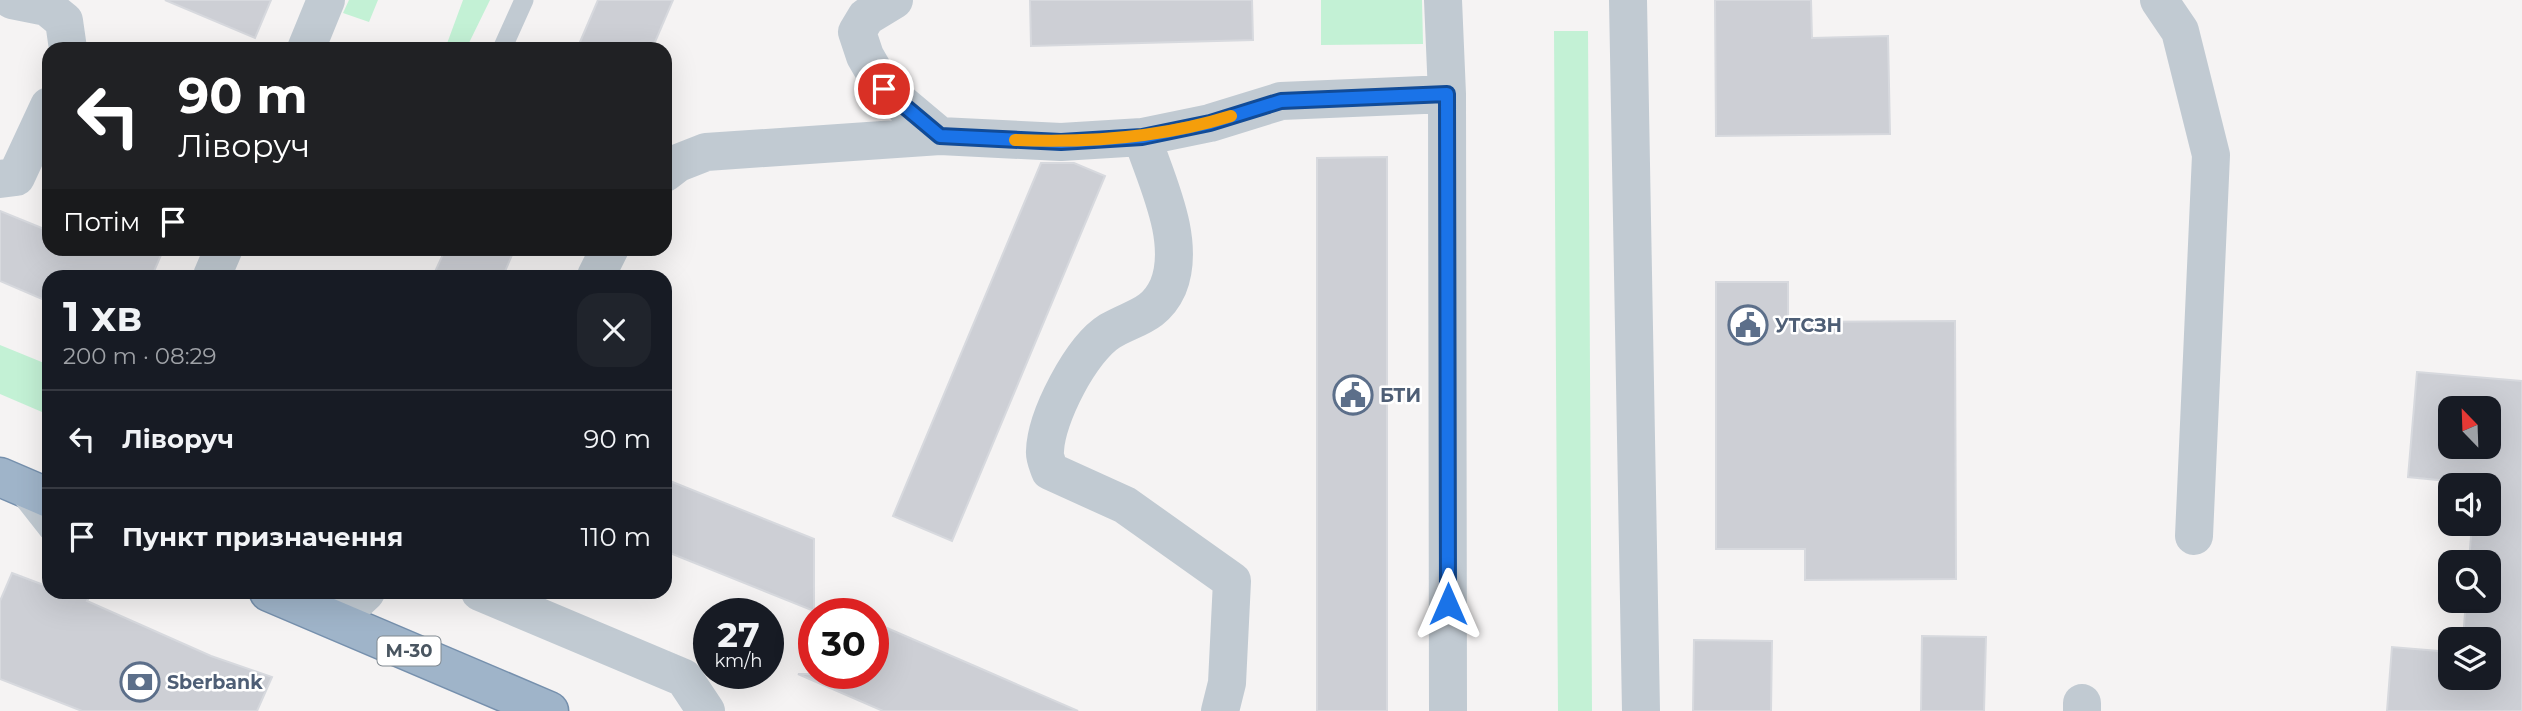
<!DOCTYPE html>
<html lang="uk">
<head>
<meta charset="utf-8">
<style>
  :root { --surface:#171b24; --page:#20242c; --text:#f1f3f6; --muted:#9ea1a6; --line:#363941 }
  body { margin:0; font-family:Montserrat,sans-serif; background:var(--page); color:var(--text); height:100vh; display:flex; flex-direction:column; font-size:26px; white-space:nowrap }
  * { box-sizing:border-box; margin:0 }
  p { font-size:23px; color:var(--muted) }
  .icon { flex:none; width:38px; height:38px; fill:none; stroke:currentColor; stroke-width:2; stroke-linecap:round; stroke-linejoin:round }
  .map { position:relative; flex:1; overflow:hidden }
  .side { position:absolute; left:42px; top:270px; width:630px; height:329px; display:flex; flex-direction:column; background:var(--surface); border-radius:21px; box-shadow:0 7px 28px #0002 }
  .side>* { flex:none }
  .hud { position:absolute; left:42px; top:42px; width:630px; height:214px; border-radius:21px; box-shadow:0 7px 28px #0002; background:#202124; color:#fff; overflow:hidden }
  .needle { width:46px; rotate:337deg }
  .fabs { position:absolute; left:2438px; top:396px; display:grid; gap:14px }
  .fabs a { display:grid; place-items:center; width:63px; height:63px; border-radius:14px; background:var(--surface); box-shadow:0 7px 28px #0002; font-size:35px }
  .speed { position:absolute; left:693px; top:598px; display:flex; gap:14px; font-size:35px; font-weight:700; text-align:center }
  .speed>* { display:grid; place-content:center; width:91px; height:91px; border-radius:50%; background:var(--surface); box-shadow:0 7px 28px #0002; line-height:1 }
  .speed small { font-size:18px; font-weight:400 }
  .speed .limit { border:10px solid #d22; background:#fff; color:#111 }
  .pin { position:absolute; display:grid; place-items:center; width:60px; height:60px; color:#fff; margin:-30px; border:4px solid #fff; border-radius:50%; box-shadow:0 2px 7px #0007 }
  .me { position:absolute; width:77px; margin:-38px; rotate:0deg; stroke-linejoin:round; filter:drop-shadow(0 0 5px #0008) }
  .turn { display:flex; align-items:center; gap:24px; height:147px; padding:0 21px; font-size:32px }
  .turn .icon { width:91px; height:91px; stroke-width:2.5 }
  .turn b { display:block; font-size:49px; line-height:60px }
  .then { display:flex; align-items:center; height:66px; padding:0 21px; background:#0003; gap:14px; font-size:26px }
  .round { display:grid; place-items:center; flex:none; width:74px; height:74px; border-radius:21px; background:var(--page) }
  .overview { display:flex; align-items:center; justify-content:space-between; height:119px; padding:0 21px }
  h1 { font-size:42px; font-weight:700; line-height:52px }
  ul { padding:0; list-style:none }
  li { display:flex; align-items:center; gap:21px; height:98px; padding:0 21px; border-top:2px solid var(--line) }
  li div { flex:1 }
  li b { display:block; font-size:26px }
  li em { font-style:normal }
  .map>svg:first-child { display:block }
  .green { fill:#c3f1d5 }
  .building { fill:#cdcfd5; stroke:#d7d9de; stroke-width:2; fill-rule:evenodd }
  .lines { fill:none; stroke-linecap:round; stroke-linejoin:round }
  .trunk-casing { stroke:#7690ad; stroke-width:41 }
  .service { stroke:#c1cad2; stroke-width:19 }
  .minor { stroke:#c1cad2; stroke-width:38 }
  .trunk { stroke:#9fb4c9; stroke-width:38 }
  .route-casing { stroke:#114b97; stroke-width:18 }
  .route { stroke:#1a73e8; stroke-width:12 }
  .slow { stroke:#f59e0b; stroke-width:12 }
  .labels { text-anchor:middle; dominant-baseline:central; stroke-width:5; stroke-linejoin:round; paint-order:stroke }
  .shield { fill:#fff; stroke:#808990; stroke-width:2 }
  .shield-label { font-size:18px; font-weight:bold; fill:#4a5661 }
  .service-label { font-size:19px; font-weight:bold; fill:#4e5e75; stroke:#fff; text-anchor:start }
</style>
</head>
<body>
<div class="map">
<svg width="2522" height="711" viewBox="0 0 2522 711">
  <rect width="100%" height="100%" fill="#f5f3f3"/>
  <path class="green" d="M349 0H378L369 22 343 13Z
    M463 0H490L466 49H445Z
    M1321 0H1422L1423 44 1321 45Z
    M1554 31H1588L1592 711H1558Z
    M0 345 49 365V415L0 394Z"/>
  <path class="building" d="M165 0H271L255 38Z
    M598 0H673L652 49H577Z
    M1030 0H1252L1253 40 1031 46Z
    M1715 0H1811L1812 38 1888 36 1890 134 1716 136Z
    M1387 157V711H1317V158Z
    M1041 163H1074L1105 176 952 541 893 516Z
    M0 211 49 231V248H164L152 276H49V302L0 281Z
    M446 248H515L503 276H433Z
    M1716 282H1788V322L1955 321 1956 579 1805 580V549H1716Z
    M2417 372 2522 381V711H2387L2392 647 2450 652V677H2488V639H2463L2466 600H2488V562H2469L2472 523H2488V485L2408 477ZM2450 408H2488V446H2450Z
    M665 479 814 539V611L665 551Z
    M12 573 49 587V592H92L87 601 211 656 272 677 257 711H82L0 679V601Z
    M873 622 977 667 1078 711H883L798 674H873Z
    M1922 636 1986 637 1984 711H1921Z
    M1694 640 1772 641 1771 711H1693Z"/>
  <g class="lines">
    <g class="trunk-casing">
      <path id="trunk" d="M0 477 49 498
        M269 592 549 711"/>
    </g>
    <path class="service" d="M502 49 524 0
      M19 493 49 531"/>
    <path class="minor" d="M12 0 47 7 64 21 68 49
      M894 0 866 17 857 32 865 56 884 89 940 136 1061 142 1142 137
      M1443 0 1447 94 1448 711
      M1628 0 1641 711
      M2159 0 2180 31 2211 155 2194 536
      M306 49 326 0
      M665 173 678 163 706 152 940 136
      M0 179 16 177 49 106
      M212 276 224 248
      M596 276 610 248
      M480 592 684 678 706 711
      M336 620 366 592
      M2082 703V711
      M1220 711 1227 683 1232 581 1125 505 1050 471C1048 465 1044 457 1045 451 1046 417 1081 349 1110 331 1134 317 1155 316 1168 287 1187 241 1156 180 1142 137L1210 123 1281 101 1447 94"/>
    <use href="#trunk" class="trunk"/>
  </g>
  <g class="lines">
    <g class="route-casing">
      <path id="route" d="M884 89 940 136 1061 142 1142 137 1210 123 1281 101 1447 94 1448 604"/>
    </g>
    <use href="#route" class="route"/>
    <path class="slow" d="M1015 140C1088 143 1161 138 1231 116"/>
  </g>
  <defs>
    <g id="civic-ring" transform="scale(2.0125)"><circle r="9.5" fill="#fff" stroke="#5c6f8a" stroke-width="1.5"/><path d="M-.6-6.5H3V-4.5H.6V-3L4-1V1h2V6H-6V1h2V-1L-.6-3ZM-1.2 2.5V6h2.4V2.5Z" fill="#5c6f8a"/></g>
    <g id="bank-ring" transform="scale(2.0125)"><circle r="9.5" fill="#fff" stroke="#5c6f8a" stroke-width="1.5"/><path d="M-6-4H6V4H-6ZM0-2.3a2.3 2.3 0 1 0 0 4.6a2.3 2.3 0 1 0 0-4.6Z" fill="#5c6f8a"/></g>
  </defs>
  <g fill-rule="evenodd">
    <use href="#civic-ring" x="1748" y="325"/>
    <use href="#civic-ring" x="1353" y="395"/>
    <use href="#bank-ring" x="140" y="682"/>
  </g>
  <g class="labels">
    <rect class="shield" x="377.5" y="636.5" width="63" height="29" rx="5"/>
    <g class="shield-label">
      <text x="409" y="651">М-30</text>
    </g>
    <g class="service-label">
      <text x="1775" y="325">УТСЗН</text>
      <text x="1380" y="395">БТИ</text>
      <text x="167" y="682">Sberbank</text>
    </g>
  </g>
</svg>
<div class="fabs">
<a><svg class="needle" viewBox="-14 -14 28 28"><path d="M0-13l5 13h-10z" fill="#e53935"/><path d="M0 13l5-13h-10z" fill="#9ea1a6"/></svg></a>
<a><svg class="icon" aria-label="sound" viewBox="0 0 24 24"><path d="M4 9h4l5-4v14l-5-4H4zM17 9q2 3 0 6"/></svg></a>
<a><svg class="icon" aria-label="search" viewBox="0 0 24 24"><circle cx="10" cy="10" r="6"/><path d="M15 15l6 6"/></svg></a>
<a><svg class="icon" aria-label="layers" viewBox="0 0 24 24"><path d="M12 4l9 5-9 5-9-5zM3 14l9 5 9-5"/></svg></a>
</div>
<div class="speed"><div>27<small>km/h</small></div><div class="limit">30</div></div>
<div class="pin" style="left:884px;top:89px;background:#d93025"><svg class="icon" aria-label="arrive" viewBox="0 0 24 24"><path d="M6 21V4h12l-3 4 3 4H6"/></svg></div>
<svg class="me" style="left:1448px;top:604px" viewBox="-20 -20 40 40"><path d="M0-17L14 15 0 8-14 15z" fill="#1a73e8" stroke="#fff" stroke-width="4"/></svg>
<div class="hud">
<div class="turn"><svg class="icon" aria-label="left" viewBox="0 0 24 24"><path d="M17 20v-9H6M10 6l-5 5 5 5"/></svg><div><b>90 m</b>Ліворуч</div></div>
<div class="then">Потім<svg class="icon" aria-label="arrive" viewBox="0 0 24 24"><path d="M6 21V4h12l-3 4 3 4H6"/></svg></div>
</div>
<section class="side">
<div class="overview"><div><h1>1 хв</h1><p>200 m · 08:29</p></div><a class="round"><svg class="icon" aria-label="close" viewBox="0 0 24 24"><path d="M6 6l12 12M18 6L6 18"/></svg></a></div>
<ul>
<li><svg class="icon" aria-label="left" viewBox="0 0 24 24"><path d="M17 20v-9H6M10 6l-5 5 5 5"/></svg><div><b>Ліворуч</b></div><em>90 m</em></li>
<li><svg class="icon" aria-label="arrive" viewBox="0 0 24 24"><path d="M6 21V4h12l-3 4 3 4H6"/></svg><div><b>Пункт призначення</b></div><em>110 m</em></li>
</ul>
</section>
</div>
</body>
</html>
